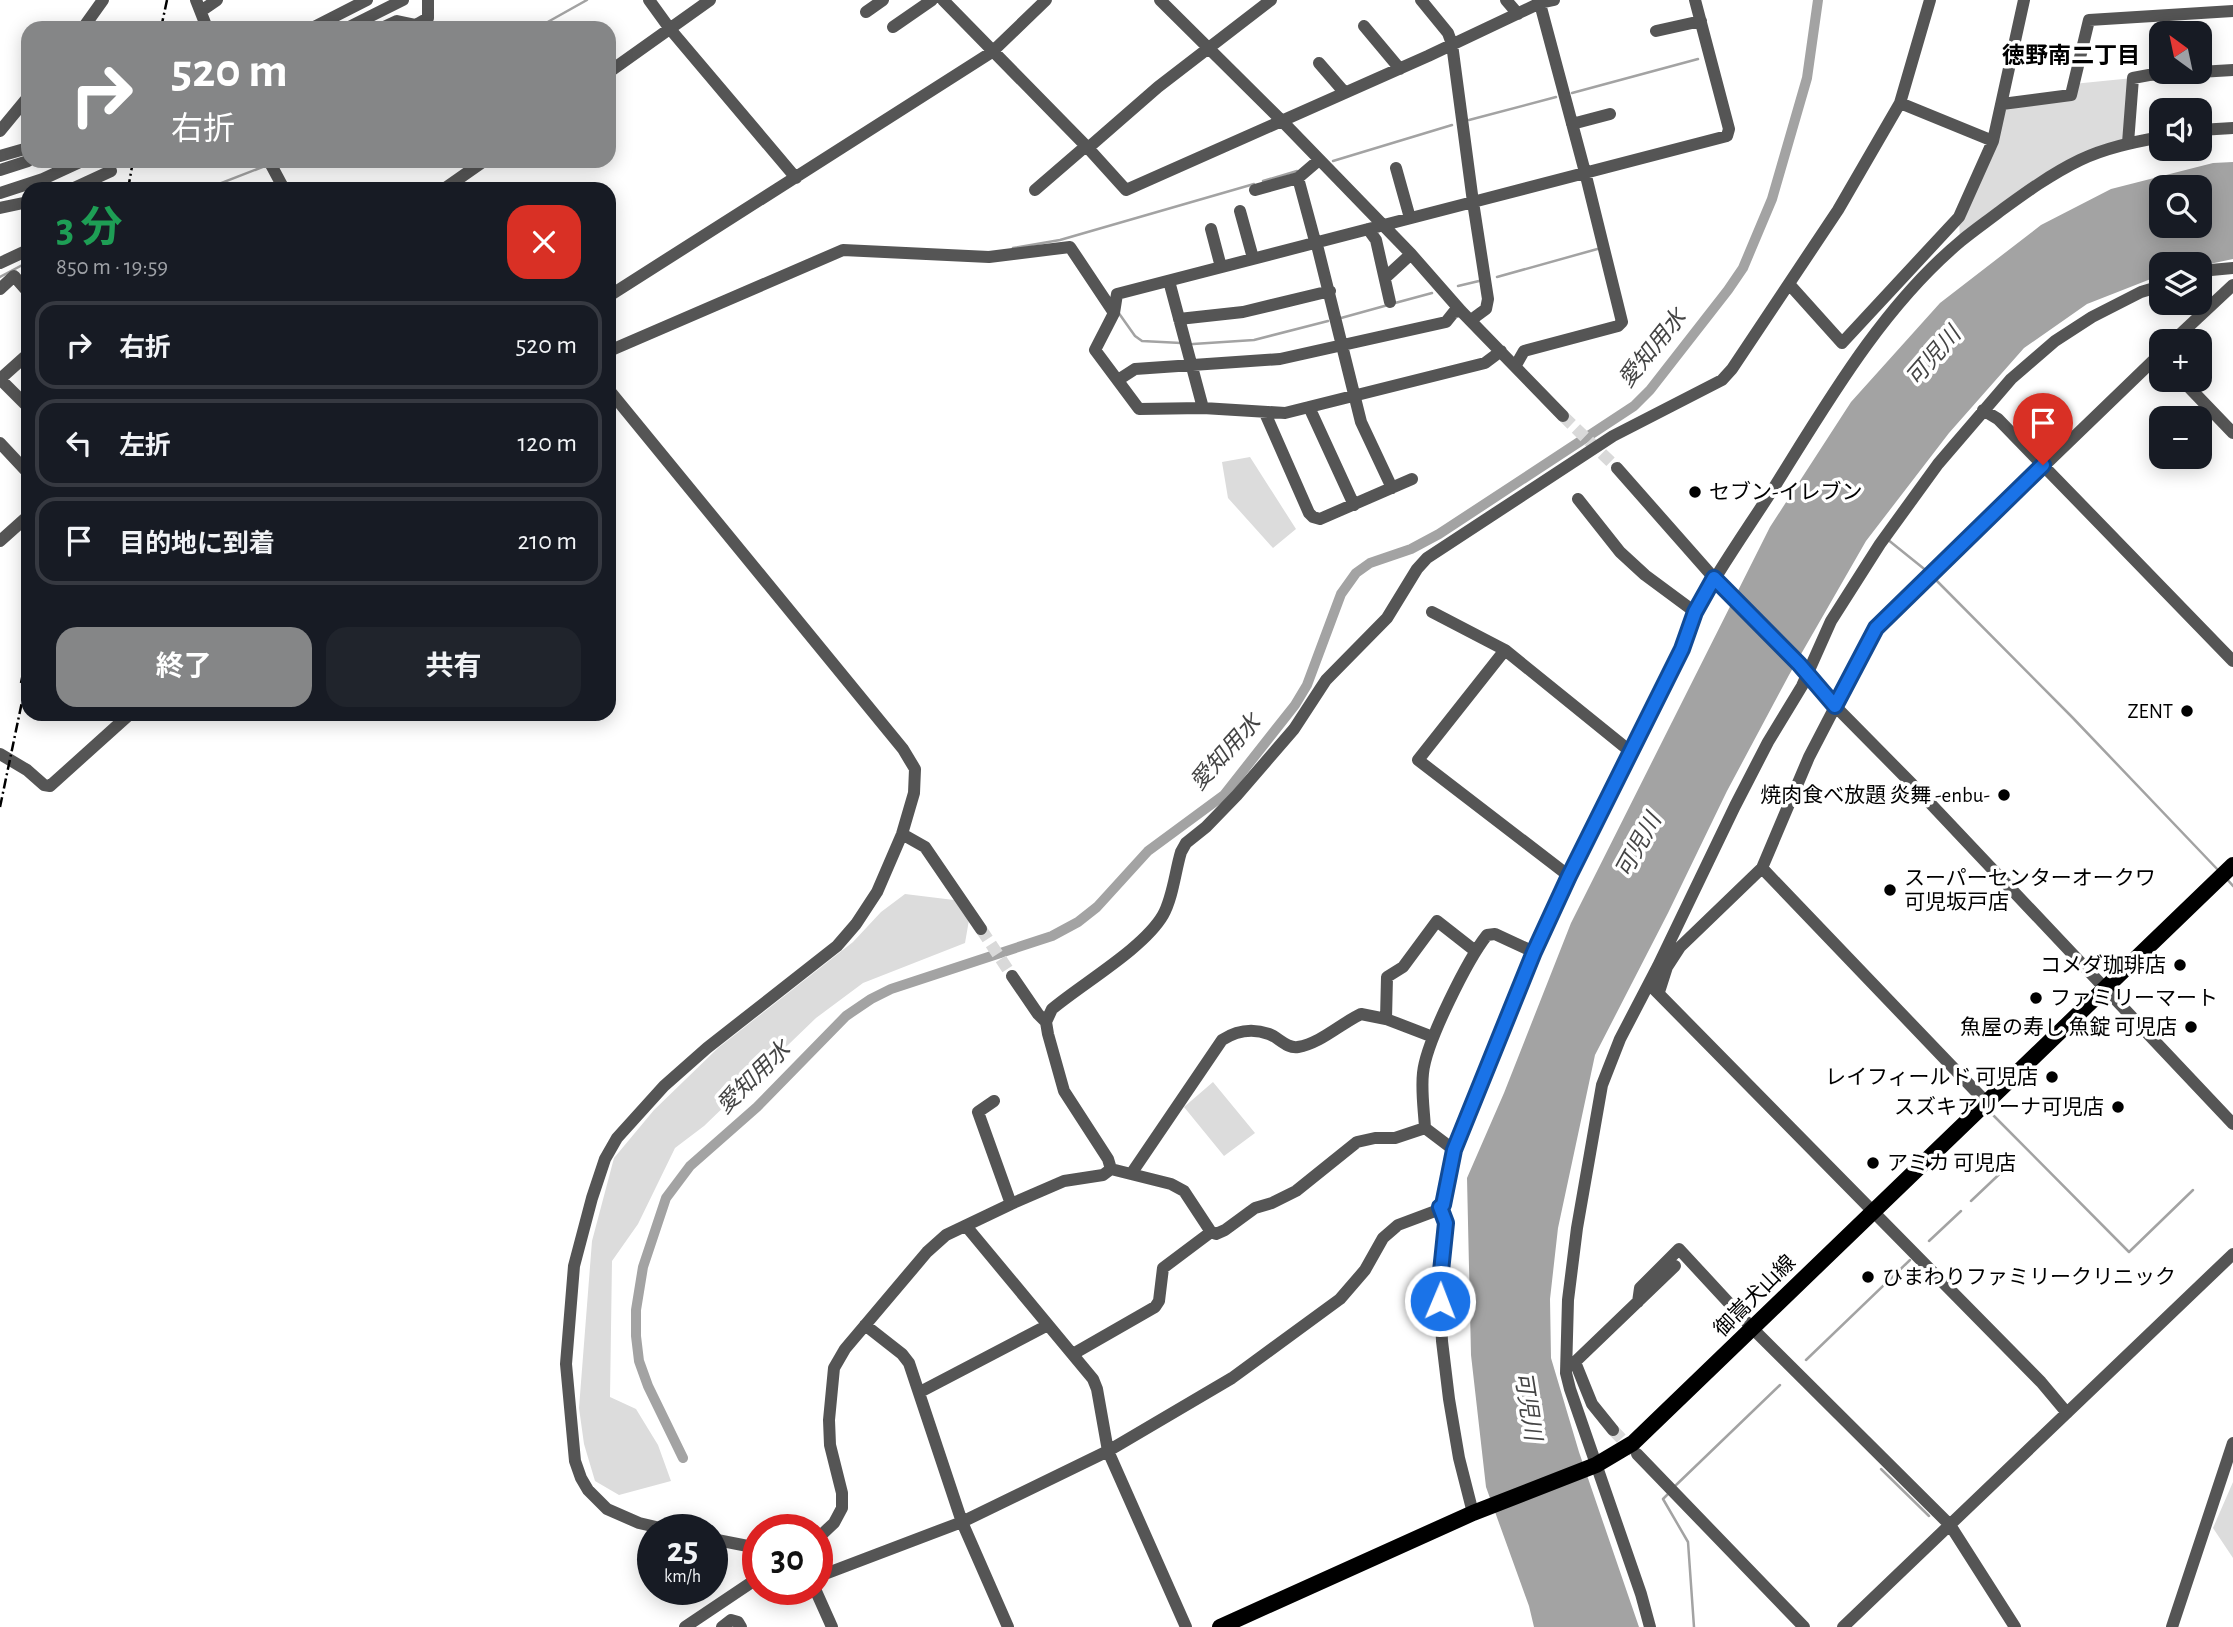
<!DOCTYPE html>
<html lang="ja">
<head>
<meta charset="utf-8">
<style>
  :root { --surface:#171b24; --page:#20242c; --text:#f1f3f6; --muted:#9ea1a6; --line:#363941; --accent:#858687 }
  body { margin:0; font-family:"Alegreya Sans","Noto Sans JP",sans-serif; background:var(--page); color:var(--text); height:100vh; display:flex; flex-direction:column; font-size:26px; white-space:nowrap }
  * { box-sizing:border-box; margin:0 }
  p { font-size:23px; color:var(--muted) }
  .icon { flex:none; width:38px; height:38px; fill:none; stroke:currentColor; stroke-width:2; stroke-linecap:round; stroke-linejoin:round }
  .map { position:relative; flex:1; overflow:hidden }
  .drawer { position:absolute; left:21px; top:182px; width:595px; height:539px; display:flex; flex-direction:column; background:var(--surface); border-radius:21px; box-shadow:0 4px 18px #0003 }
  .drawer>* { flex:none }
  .banner { position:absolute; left:21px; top:21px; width:595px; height:147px; border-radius:21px; box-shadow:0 4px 18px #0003; background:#858687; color:#fff; overflow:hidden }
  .needle { width:46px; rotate:327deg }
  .controls { position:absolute; left:2149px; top:21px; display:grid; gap:14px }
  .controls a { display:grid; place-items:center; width:63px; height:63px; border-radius:14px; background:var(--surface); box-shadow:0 4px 18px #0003; font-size:35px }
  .speed { position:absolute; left:637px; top:1514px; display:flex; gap:14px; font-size:35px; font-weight:700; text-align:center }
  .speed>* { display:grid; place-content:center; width:91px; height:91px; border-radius:50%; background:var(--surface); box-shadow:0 4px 18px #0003; line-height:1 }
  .speed small { font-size:18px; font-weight:400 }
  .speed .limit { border:10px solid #d22; background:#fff; color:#111 }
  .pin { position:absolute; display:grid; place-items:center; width:60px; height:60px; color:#fff; margin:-72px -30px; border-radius:50% 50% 50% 0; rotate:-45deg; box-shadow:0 0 7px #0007 }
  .pin .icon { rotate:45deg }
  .me { position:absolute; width:77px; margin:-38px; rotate:1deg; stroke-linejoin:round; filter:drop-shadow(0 0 5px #0008) }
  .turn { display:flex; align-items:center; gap:24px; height:147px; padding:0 35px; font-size:32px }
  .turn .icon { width:91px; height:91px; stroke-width:2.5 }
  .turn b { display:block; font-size:49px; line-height:60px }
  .round { display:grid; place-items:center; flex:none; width:74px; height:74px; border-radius:21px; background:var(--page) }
  .overview { display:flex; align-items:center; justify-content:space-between; height:119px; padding:0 35px }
  h1 { font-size:42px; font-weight:700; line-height:52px; color:#1e9e55 }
  .primary-button { display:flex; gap:14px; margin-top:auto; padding:14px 35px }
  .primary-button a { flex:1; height:80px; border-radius:21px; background:var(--accent); color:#fff; font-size:28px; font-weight:700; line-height:80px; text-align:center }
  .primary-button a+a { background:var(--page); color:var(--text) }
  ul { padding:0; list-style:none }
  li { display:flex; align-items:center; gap:21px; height:88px; margin:0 14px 10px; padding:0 21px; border:4px solid var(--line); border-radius:21px }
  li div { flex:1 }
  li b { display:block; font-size:26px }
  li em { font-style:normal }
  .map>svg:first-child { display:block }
  .green { fill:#dcdcdc }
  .water { fill:#a3a3a3; fill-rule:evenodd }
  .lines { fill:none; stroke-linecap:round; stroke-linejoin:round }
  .stream { stroke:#a3a3a3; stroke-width:2.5 }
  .canal { stroke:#a3a3a3; stroke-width:10 }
  .minor-tunnel { stroke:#d9d9d9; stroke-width:12; stroke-dasharray:12 6; stroke-linecap:butt }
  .minor { stroke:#555; stroke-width:12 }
  .major { stroke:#000; stroke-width:16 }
  .rail { stroke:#000; stroke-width:2.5; stroke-dasharray:10 3.5 2 3.5; stroke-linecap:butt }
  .route-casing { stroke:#114b97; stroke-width:18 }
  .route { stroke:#1a73e8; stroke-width:12 }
  .poi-dot { fill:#000; stroke:#fff; stroke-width:2.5 }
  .labels { text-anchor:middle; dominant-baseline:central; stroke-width:7; stroke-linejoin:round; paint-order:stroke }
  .poi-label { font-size:21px; fill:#000; stroke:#fff; text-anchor:end }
  .street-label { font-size:21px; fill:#000; stroke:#fff }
  .neighbourhood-label { font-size:23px; font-weight:bold; fill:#000; stroke:#fff }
  .water-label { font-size:23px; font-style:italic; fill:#444; stroke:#fff }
</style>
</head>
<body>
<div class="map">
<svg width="2233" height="1627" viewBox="0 0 2233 1627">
  <rect width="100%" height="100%" fill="#fff"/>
  <path class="green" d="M2133 78 2128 143 2081 160 1960 242 1959 217 2002 104 2070 95 2073 84Z
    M1250 457 1296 529 1273 548 1228 498 1222 462Z
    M905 894 954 900 969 920 965 943 863 983 816 1018 704 1126 675 1148 638 1224 612 1261 610 1397 636 1409 658 1445 671 1481 619 1495 595 1481 584 1444 579 1408 592 1241 614 1158 654 1110 718 1048 853 942 881 912Z
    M1213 1082 1255 1133 1224 1156 1184 1107Z
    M2233 1482V1558L2213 1528Z"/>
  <path class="water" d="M2233 162V259L2200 266 2161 264V275L2087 304 2024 348 1949 433 1866 541 1789 675 1727 791 1668 913 1595 1055 1558 1228 1550 1299 1551 1358 1579 1452 1639 1627H1534L1529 1606 1486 1487 1471 1355 1467 1178 1504 1093 1571 923 1770 527 1851 402 1940 303 2041 225 2111 189 2213 163ZM2161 187H2200V226H2161Z"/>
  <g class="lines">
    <path class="stream" d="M537 28 587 0
      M1572 93 1698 59
      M1469 120 1556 97
      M1333 161 1452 125
      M1263 181 1297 171
      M206 189 265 166
      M1013 248 1060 240 1254 184
      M0 277 28 262
      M1497 277 1601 248
      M1458 286 1479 281
      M1395 303 1432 293
      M1118 312 1135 336 1142 341 1181 343
      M1341 318 1388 305
      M1193 344 1254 340 1328 321
      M1887 539 1928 572
      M1933 577 2072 717 2219 871
      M2226 878 2233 886
      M1992 1114 2129 1252 2193 1190
      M1971 1201 2009 1165
      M1929 1241 1961 1211
      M1806 1360 1910 1260
      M1881 1469 1929 1516
      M1674 1487 1780 1385
      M1670 1492 1663 1499 1688 1542 1694 1627"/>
    <path class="canal" d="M683 1458 648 1386 639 1361 636 1336V1310L643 1267 666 1198 690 1166 757 1107 846 1016 871 999 891 989 1052 936 1078 922 1097 907 1148 851 1224 795 1295 705 1307 685 1341 594 1356 573 1370 563 1411 549 1439 534 1634 406 1650 390 1728 290 1743 268 1772 199 1807 78 1818 0"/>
    <path class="minor-tunnel" d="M1563 416 1617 468
      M981 929 1012 976
      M1613 1430 1634 1452"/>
    <path class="minor" d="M196 0 207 28
      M649 0 670 29 796 178
      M943 0 1088 148 1126 190 1428 56 1540 3 1554 0
      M1160 0 1282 121 1411 254 1461 311 1563 416
      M1421 0 1448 33 1452 44 1473 202 1727 136 1729 129 1695 0
      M1506 0 1518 14
      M201 11 217 0
      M866 12 883 0
      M1364 26 1400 69
      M893 27 932 0
      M83 28 103 0
      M312 28 367 0
      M347 28 403 0
      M382 28 397 21 416 25 428 18V0
      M1656 31 1701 21
      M1319 63 1345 93
      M609 72 710 0
      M1900 103 1993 141
      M2002 104 2071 95 2089 20 2233 11
      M1572 124 1610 114
      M2200 130 2233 128
      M0 131 28 97
      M2128 143 2133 78 2149 75 2233 70
      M1088 148 1158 87 1271 0
      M0 156 28 148
      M269 161 284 189
      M1396 168 1410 218
      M0 170 28 161
      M1298 178 1315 241
      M72 189 111 171 106 161
      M444 189 484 161
      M1035 190 1086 146
      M1255 190 1298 178 1319 160
      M0 193 43 179 82 161
      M0 208 28 202
      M1240 211 1253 258
      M1211 229 1221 267
      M1368 229 1376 240 1390 302
      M1316 241 1361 422 1392 488
      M0 263 28 250
      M2200 274 2211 270 2233 268
      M1386 277 1411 254
      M1169 281 1203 408
      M1789 284 1842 343 1959 217 1993 141 2024 0
      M0 289 14 276 28 292
      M609 296 992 52 1046 0
      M1179 319 1243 312 1330 291
      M1471 320 1486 309 1488 299 1473 202 1117 294 1114 313 1095 350 1139 409 1203 408 1285 413 1485 363 1501 351
      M2173 341 2233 285
      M609 351 843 250 989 257 1070 247 1114 313
      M1516 365 1524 351 1618 326 1622 322 1585 172 1539 0
      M0 379 28 407
      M0 379 28 354
      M1118 380 1135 369 1280 359 1446 322 1454 312 1461 311
      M2182 380 2233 433
      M609 390 903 749 915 769 914 793 902 834 877 892 856 924 837 946 707 1048 664 1086 617 1138 605 1159 592 1198 574 1266 566 1364 575 1461 581 1478 588 1490 607 1509 639 1523 669 1530
      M1309 407 1354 505
      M1983 410 1998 419 2233 661
      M1265 413 1309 513 1313 517 1320 519 1412 479
      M0 443 28 473
      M1617 468 1714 578 1799 664 1835 706 1912 784 2233 1124
      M1578 499 1620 552 1645 575 1695 612C1719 569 1748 528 1775 486 1828 401 1883 306 1961 241 1973 231 1986 222 1999 212 2025 193 2051 174 2080 160 2105 148 2134 142 2161 137
      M0 541 28 516
      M1432 612 1505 650
      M0 754 27 770 44 785 50 786 130 714
      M902 834 925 847 981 929
      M1762 868 1986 1102
      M1569 876 1418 760 1505 650 1631 752
      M1012 976 1038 1014 1046 1022
      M1652 987 2041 1382 2067 1413
      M1659 992 1667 967 1680 947 1762 868 1809 757 1876 628 2161 353
      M1386 1019 1387 977 1403 967 1437 921 1474 950
      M994 1101 978 1112 1011 1204
      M1454 1150 1425 1128C1424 1110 1421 1091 1423 1073 1426 1042 1468 959 1487 935L1495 934 1534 952
      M1111 1169 1171 1184 1184 1191 1211 1232 1216 1234 1225 1230 1255 1208 1272 1203 1296 1191 1357 1142 1375 1138H1395L1425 1128
      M1131 1174 1222 1040C1236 1031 1252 1028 1269 1034 1278 1037 1287 1049 1298 1047 1321 1043 1340 1024 1361 1014L1386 1019 1433 1037
      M1440 1207 1446 1223 1439 1281 1442 1341 1449 1399 1459 1458 1473 1513
      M1638 1302 1640 1288 1679 1249 1753 1329 1950 1525 2015 1627
      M865 1325 902 1354 909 1363 962 1522 1008 1627
      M1073 1354 1155 1307 1159 1301 1163 1268 1211 1232
      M920 1392 1048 1325
      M1613 1430 1592 1404 1575 1362 1675 1266
      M1637 1454 1804 1627
      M712 1539 758 1548
      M817 1539 834 1523 842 1508V1493L830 1445 829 1420 834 1368 845 1349 927 1252 946 1235 1011 1204 1064 1181 1103 1175 1111 1169 1108 1159 1064 1091 1048 1034 1046 1022 1052 1009C1083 983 1144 948 1163 915 1173 897 1175 872 1181 852L1186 843 1206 827 1237 795 1294 729 1326 680 1387 618 1417 569 1427 558 1613 436 1722 380 1732 369 1838 210 1900 103 1930 0
      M825 1574 962 1522 1108 1451 1097 1389 1093 1379 966 1226
      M815 1589 832 1627
      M685 1627 758 1578
      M722 1627 731 1620 738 1622 741 1627
      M1186 1627 1108 1451 1232 1378 1340 1299 1365 1270 1383 1238 1398 1225 1438 1210 1443 1205 1454 1150 1534 952 1569 876 1682 649 1695 612
      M1650 1627 1641 1594 1570 1389 1566 1373 1568 1300 1577 1228 1602 1085 1620 1039 1658 966 1735 806 1768 742 1802 686 1831 621 1880 544 1938 464 2011 379 2055 341 2092 317 2141 292 2161 286
      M1843 1627 2233 1254
      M2172 1627 2233 1443"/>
    <path class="major" d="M1220 1627 1473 1513 1596 1465 1633 1443 2233 865"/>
    <path class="rail" d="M161 28 167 0
      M128 189 133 161
      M21 683 28 649
      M0 807 28 673"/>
  </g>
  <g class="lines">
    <g class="route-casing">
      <path id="route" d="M1440 1301V1281L1446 1223 1440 1207 1443 1205 1454 1150 1534 952 1569 876 1682 649 1695 612 1714 578 1799 664 1835 706 1876 628 2043 465"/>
    </g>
    <use href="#route" class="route"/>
  </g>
  <g class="poi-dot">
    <circle cx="1695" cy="492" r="7"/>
    <circle cx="2187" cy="711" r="7"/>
    <circle cx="2004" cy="795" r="7"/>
    <circle cx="1890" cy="890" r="7"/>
    <circle cx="2180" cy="965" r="7"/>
    <circle cx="2036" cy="998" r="7"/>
    <circle cx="2191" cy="1027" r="7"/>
    <circle cx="2052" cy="1077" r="7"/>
    <circle cx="2118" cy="1107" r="7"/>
    <circle cx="1873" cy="1163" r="7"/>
    <circle cx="1868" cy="1277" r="7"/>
  </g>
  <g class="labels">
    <g class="poi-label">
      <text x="1709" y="492" text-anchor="start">セブン-イレブン</text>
      <text x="2173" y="711">ZENT</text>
      <text x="1990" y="795">焼肉食べ放題 炎舞 ‐enbu‐</text>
      <text x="1904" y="878" text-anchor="start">スーパーセンターオークワ<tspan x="1904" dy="24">可児坂戸店</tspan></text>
      <text x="2166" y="965">コメダ珈琲店</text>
      <text x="2050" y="998" text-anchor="start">ファミリーマート</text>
      <text x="2177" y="1027">魚屋の寿し 魚錠 可児店</text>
      <text x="2038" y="1077">レイフィールド 可児店</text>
      <text x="2104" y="1107">スズキアリーナ可児店</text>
      <text x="1887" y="1163" text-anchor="start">アミカ 可児店</text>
      <text x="1882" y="1277" text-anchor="start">ひまわりファミリークリニック</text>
    </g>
    <g class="street-label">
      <text transform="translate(1755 1296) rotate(-45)">御嵩犬山線</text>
    </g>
    <g class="neighbourhood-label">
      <text x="2071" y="56">徳野南二丁目</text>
    </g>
    <g class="water-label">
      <text transform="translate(1653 349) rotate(-51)">愛知用水</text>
      <text transform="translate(1934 357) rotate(-49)">可児川</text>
      <text transform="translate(1226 753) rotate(-48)">愛知用水</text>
      <text transform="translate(1639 846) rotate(-61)">可児川</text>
      <text transform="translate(754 1078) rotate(-44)">愛知用水</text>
      <text transform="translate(1527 1406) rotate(81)">可児川</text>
    </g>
  </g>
</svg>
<div class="controls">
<a><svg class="needle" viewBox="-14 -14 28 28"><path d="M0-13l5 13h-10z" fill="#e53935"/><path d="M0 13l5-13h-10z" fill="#9ea1a6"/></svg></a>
<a><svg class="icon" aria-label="sound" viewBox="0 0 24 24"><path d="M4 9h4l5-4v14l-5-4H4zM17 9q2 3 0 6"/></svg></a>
<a><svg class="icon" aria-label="search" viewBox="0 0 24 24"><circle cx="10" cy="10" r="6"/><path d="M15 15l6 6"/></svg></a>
<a><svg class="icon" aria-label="layers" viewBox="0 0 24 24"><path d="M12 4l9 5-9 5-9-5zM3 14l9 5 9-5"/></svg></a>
<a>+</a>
<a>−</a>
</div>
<div class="speed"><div>25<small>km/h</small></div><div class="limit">30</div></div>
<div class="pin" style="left:2043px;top:465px;background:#d93025"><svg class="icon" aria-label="arrive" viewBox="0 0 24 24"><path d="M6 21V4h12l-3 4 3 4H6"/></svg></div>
<svg class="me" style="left:1440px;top:1301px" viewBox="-20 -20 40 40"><circle r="17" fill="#1a73e8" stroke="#fff" stroke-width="3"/><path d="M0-11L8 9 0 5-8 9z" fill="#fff"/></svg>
<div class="banner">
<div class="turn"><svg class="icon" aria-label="right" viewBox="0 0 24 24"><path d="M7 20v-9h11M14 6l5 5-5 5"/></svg><div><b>520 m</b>右折</div></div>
</div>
<section class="drawer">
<div class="overview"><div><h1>3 分</h1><p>850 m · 19:59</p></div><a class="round" style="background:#d93025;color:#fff"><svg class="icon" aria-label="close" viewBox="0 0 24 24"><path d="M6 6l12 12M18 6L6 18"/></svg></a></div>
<ul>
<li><svg class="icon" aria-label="right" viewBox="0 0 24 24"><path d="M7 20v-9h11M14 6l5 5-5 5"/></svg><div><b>右折</b></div><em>520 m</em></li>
<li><svg class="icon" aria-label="left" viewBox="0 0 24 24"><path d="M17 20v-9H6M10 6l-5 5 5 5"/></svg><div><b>左折</b></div><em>120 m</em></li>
<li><svg class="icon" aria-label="arrive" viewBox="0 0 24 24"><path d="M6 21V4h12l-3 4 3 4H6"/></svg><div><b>目的地に到着</b></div><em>210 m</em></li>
</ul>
<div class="primary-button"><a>終了</a><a>共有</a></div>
</section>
</div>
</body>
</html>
